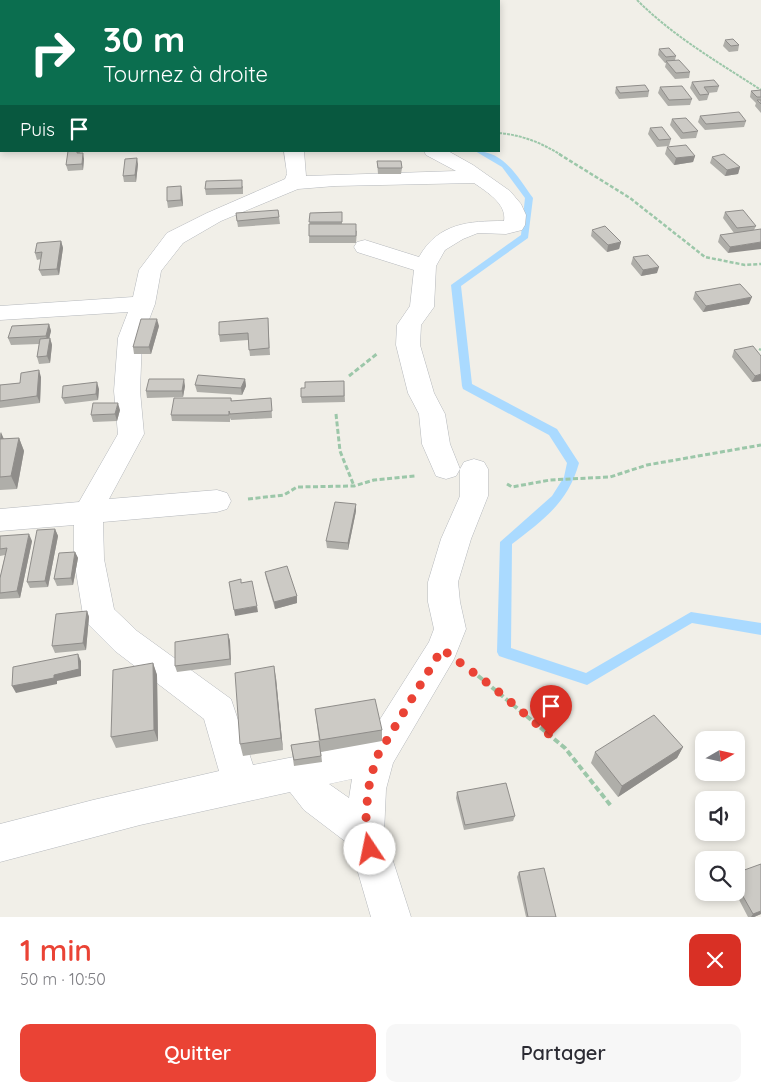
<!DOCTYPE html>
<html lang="fr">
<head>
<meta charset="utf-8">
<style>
  :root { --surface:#fff; --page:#f7f7f7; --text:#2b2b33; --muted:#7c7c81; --accent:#ea4335 }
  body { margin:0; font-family:Quicksand,sans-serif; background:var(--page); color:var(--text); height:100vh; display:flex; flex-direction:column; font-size:19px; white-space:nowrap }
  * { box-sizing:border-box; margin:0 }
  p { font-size:16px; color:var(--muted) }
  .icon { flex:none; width:28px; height:28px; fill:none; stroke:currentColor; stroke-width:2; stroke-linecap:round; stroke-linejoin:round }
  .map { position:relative; height:917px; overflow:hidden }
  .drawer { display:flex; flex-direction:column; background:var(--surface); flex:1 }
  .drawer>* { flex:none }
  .guide { position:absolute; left:0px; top:0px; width:500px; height:152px; box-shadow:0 2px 8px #0003; background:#0b6e4f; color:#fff; overflow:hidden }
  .needle { width:32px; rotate:81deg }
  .fabs { position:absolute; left:695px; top:731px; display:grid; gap:10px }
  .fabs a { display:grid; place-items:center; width:50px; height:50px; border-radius:10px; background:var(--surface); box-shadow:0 2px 8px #0003; font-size:25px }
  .pin { position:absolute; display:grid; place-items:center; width:42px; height:42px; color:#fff; margin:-51px -21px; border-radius:50% 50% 50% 0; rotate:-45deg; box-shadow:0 0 5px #0007 }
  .pin .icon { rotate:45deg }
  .me { position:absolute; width:55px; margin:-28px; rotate:349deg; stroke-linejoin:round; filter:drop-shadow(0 0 4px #0008) }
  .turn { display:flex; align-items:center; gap:18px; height:105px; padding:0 20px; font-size:22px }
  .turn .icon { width:65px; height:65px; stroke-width:2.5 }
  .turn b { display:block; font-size:35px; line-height:42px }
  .then { display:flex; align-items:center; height:48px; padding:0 20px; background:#0003; gap:10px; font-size:19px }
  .round { display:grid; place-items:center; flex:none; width:52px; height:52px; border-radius:10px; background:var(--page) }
  .head { display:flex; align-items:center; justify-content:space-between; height:85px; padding:0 20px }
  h1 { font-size:30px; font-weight:600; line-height:38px; color:var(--accent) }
  .action { display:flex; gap:10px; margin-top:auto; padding:10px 20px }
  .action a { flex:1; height:58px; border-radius:10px; background:var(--accent); color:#fff; font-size:20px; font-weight:600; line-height:58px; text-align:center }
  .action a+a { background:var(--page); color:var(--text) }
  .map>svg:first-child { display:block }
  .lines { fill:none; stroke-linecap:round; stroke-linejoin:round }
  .stream { fill:#aadaff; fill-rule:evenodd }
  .minor-casing { stroke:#b5b8bc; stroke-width:1 }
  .path-far3 { stroke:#9cc7a9; stroke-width:2; stroke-dasharray:3 1; stroke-linecap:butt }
  .path-far2 { stroke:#9cc7a9; stroke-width:2.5; stroke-dasharray:4 2; stroke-linecap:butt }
  .path-far1 { stroke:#9cc7a9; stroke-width:3; stroke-dasharray:5 2.5; stroke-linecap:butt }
  .path { stroke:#9cc7a9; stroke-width:4; stroke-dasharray:6 3; stroke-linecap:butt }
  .minor { fill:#fff; fill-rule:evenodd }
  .wall { fill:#afaea9 }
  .shaded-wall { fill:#8f8d8a }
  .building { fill:#cccac5; stroke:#8f8d8a }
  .route { stroke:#ea4335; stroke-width:9; stroke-dasharray:0 16.2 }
</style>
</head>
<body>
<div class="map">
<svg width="761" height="917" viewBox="0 0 761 917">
  <rect width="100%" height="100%" fill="#f1efe8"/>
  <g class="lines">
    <path class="stream" d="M396 0H402L403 1H397Z
      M475 151C504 151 518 177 533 198L528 238 461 286 472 384 557 429 579 463C568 503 543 520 512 544L511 648 586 673 691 612 761 623V635L692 623 587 685 499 656 497 652 500 542 552 496 564 477 567 463 549 435 463 389 462 386 451 285 521 235 525 198 502 167Z"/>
    <g class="minor-casing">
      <path id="minor" d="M24 0H40V1H25Z
        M284 151H304L306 176 456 171 426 155 424 151H448L473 165 510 191 521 204 526 215 525 225 522 230 506 234 478 233 463 239 445 250 436 266 434 307 421 325 420 345 434 393 445 414 450 444 460 469 456 476 446 479 436 476 422 444 419 414 408 393 396 345 397 325 410 306 414 270 357 252 354 247 357 242 365 240 419 257C438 223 469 221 504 221 507 204 487 192 474 183L335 186 298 189 221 221 183 243 161 271 155 304 142 338 140 391 144 434 109 499 217 490 227 493 231 501 227 509 217 512 103 522 104 559 114 609 137 631 231 699 253 765 365 743 429 642 434 629 428 602V582L441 539 460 496V469L464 462 474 459 484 462 488 469V496L471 539 458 582 460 602 466 629 454 659 393 763 386 789 384 833 411 917H371L350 845 304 810 290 792 140 825 0 862V824L93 800 219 771 204 719 115 651 88 624 83 615 74 559V525L0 531V509L79 502 118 434 114 391 118 338 128 312 0 320V306L133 297 139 270 167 233 207 213 285 179 287 174ZM352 779 349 798 329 784Z"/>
    </g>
    <path class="path-far3" d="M637 0C674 37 718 62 761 90
      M499 133C522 135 542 143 561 155"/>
    <path class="path-far2" d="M559 154 630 198 705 257 745 265 761 264
      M759 349 761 350"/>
    <path class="path-far1" d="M349 376 378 353
      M336 414 340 451 354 486
      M507 484 512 487 550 480 610 477 647 465 761 445
      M248 499 284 495 297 487 354 486 374 480 415 476"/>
    <path class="path" d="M471 670 565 748 611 806"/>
    <use href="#minor" class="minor"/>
  </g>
  <path class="wall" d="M193 0H234V1H193Z
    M258 0H292V1H258Z
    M725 40 739 45 738 51 729 52 723 46Z
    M659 49 676 56 675 60 690 72 689 78 675 79 665 67 666 63H665L658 55Z
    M692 82 719 86 717 92 708 93 709 94 707 100 699 101 690 88Z
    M616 87 649 91 648 97 619 99 615 93Z
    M660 87 692 99 690 105 668 106 658 93Z
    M761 90V113L755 106 756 103 750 97 751 91Z
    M700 116 746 121 744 127 705 130 698 122Z
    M672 119 698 131 696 138 681 139 670 125Z
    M650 128 671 139 669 146 657 147 648 134Z
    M667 147 695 156 693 162 674 165 665 154Z
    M68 151H79L84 159 83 170 68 171 66 165Z
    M312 151H324V152H312Z
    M712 157 740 167 738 174 725 176 710 163Z
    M377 161 402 168 401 174H378Z
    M138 164 136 182H124L123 176Z
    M243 186V194L206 195 205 189Z
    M182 193 183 206 168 208 167 201Z
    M278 210 280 224 238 227 237 221Z
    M342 212V224L357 231 356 243H309L310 213Z
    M725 212 756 226 754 230 728 253 718 242 720 235 734 233 723 218Z
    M592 230 621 242 619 249 607 252 591 236Z
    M61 241 63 248 59 275 42 276 39 270 41 259 37 260 35 253Z
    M633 257 657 273 641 276 631 264Z
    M695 292 749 304 703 312 693 299Z
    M268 318 270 355 250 356 248 340 220 342 219 335Z
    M49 324 51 331 49 338H50L52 345 50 363 39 364 37 357 39 344 11 345 8 338Z
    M159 326 151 354H134L133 347Z
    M734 350 761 381 752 382 732 357Z
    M41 377 40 403 0 408V385L20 383Z
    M245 379 246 386 242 395 197 392 195 385Z
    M344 381 345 402 302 403 301 397 305 388Z
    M185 386 183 397 147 398 146 391Z
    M99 389 98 400 65 404 62 398Z
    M231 398 232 401 271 398 272 418 231 420 230 418V422L172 421 171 415Z
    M120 410 117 421 93 422 91 415Z
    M0 432 4 439 19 438 24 451 17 489 0 490Z
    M356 504V511L348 550 327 548 326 541Z
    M55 529 58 536 48 587 30 588 27 582Z
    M0 536 32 541 20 598 0 599V578L5 555 0 556Z
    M75 552 78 558 73 585 57 586 54 579Z
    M265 572 297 596V603L275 609 266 578Z
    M87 611 89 617 86 650 55 653 52 646Z
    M228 634 230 641 231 665 177 672 175 666Z
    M153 663 157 675 158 741 116 748 111 737Z
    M276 678 283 750 243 756 240 744Z
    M315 709 382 730V741L321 752 322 762 294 766 291 745 319 741Z
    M683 747 677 758 618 797 591 763 595 752Z
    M457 792 515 816 513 821 464 830 456 798Z
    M519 872 556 917H526L517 877Z
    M736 873 761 914 754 917H748L735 892H736Z"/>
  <path class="shaded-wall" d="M83 153 84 159 83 170 82 164Z
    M695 156 693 162 674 165 676 158Z
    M137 158 138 164 136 182 135 175Z
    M740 167 738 174 725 176 727 170Z
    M181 186 182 193 183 206 181 200Z
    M61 241 63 248 59 275 57 269Z
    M621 242 619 249 607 252 608 245Z
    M761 242V249L728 253 730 247Z
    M659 267 657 273 641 276 643 270Z
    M752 297 749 304 703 312 706 306Z
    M157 319 159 326 151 354 149 347Z
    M49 324 51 331 48 343 46 336Z
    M50 338 52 345 50 363 47 356Z
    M39 370 41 377 40 403 37 396Z
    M761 374V381L752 382 755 376Z
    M184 379 185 386 183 397 182 391Z
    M245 379 246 386 242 395 241 388Z
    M97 382 99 389 98 400 96 394Z
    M118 403 120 410 117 421 115 414Z
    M1 432 6 445 0 441Z
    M19 438 24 451 17 489 11 476Z
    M356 504V511L348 550V543Z
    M55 529 58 536 48 587 45 581Z
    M29 534 32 541 20 598 17 591Z
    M75 552 78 558 73 585 71 578Z
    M297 596V603L275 609 274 602Z
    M257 606 258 612 235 616 234 610Z
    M87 611 89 617 86 650 83 643Z
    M228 634 230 641 231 665 230 659Z
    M78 654 81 661V676L57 681V684L16 693 12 686 54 675Z
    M153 663 157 675 158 741 154 730Z
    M274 666 276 678 283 750 281 738Z
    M683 747 677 758 618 797 622 786Z
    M761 911V914L754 917H751L753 914Z"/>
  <path class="building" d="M733 39 739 45 731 46 725 40Z
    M669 48 676 56 666 57 659 49Z
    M679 60 690 72 676 73 666 61Z
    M714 80 719 86 704 87 709 94 700 95 692 82Z
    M645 85 649 91 620 93 616 87Z
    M682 86 692 99 669 100 660 87Z
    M761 90V97H757L751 91Z
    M757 100H761V104Z
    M739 112 746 121 706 124 700 116Z
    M686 118 698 131 683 133 672 119Z
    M662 127 671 139 659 140 650 128Z
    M686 145 695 156 676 158 667 147Z
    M68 151H77V153H83L82 164 66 165Z
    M724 154 740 167 727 170 712 157Z
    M137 158 135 175 123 176 125 159Z
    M377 161H401L402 168H378Z
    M242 180V188L205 189 206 181Z
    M181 186V200L167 201V187Z
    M278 210 279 217 237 221 236 213Z
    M743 210 756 226 737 228 725 212Z
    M342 212V222H309L310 213Z
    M309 224H356V236H309Z
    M605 226 621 242 608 245 592 230Z
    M761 229V242L730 247 720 235Z
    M61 241 57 269 39 270 42 252 35 253 37 243Z
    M648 255 659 267 643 270 633 257Z
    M740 284 752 297 706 306 695 292Z
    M268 318 269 348 249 350 248 333 219 335V322Z
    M141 319H157L149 347H133Z
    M49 324 46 336 8 338 12 326Z
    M50 338 47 356 37 357 40 339Z
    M753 346 761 356V374L755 376 734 350Z
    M39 370 37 396 0 401V385L20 383 21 373Z
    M198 375 245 379 241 388 195 385Z
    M149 379H184L182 391H146Z
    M344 381V396L301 397V388H305V382Z
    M97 382 96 394 62 398 63 386Z
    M174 398H231V401L271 398 272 411 230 414 229 411V415H171Z
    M93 403H118L115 414 91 415Z
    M19 438 11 476 0 477V439Z
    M335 502 356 504 348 543 326 541Z
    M55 529 45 581 27 582 37 530Z
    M29 534 17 591 0 593V578L7 548 0 549V536Z
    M75 552 71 578 54 579 59 553Z
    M287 566 297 596 274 602 265 572Z
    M241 579V583L252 581 257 606 234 610 229 582Z
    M87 611 83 643 52 646 56 614Z
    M228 634 230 659 175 666V642Z
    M78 654 79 669 54 675V678L12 686 13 667Z
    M153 663 154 730 111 737 113 670Z
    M274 666 281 738 240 744 235 673Z
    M375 699 382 730 320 740 315 709Z
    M654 715 683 747 622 786 595 752Z
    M319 741 321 756 294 760 291 745Z
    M506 783 515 816 465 825 457 792Z
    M761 864V911L753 914 736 884V873Z
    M544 868 556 917H528L519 872Z"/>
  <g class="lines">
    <path class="route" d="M370 849 365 833 368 790 376 758 442 649 494 688 551 736"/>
  </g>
</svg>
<div class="fabs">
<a><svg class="needle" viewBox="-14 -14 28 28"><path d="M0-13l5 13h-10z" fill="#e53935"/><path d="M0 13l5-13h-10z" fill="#7c7c81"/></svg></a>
<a><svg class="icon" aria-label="sound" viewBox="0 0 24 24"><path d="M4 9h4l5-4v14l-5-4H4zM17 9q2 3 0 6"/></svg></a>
<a><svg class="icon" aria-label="search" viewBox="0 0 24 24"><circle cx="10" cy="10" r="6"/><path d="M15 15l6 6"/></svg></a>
</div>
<div class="pin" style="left:551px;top:736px;background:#d93025"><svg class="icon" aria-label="arrive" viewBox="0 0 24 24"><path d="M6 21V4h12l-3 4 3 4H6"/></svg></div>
<svg class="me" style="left:370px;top:849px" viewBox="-20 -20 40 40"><circle r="19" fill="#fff"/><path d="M0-13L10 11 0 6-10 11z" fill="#ea4335"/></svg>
<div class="guide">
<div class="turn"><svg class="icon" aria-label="right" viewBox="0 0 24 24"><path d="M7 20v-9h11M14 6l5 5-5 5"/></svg><div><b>30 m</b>Tournez à droite</div></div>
<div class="then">Puis<svg class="icon" aria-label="arrive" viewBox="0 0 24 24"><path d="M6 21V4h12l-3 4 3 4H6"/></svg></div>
</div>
</div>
<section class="drawer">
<div class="head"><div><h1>1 min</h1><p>50 m · 10:50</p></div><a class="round" style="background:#d93025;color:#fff"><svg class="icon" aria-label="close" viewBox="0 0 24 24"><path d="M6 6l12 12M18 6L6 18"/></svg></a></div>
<div class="action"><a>Quitter</a><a>Partager</a></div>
</section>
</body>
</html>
